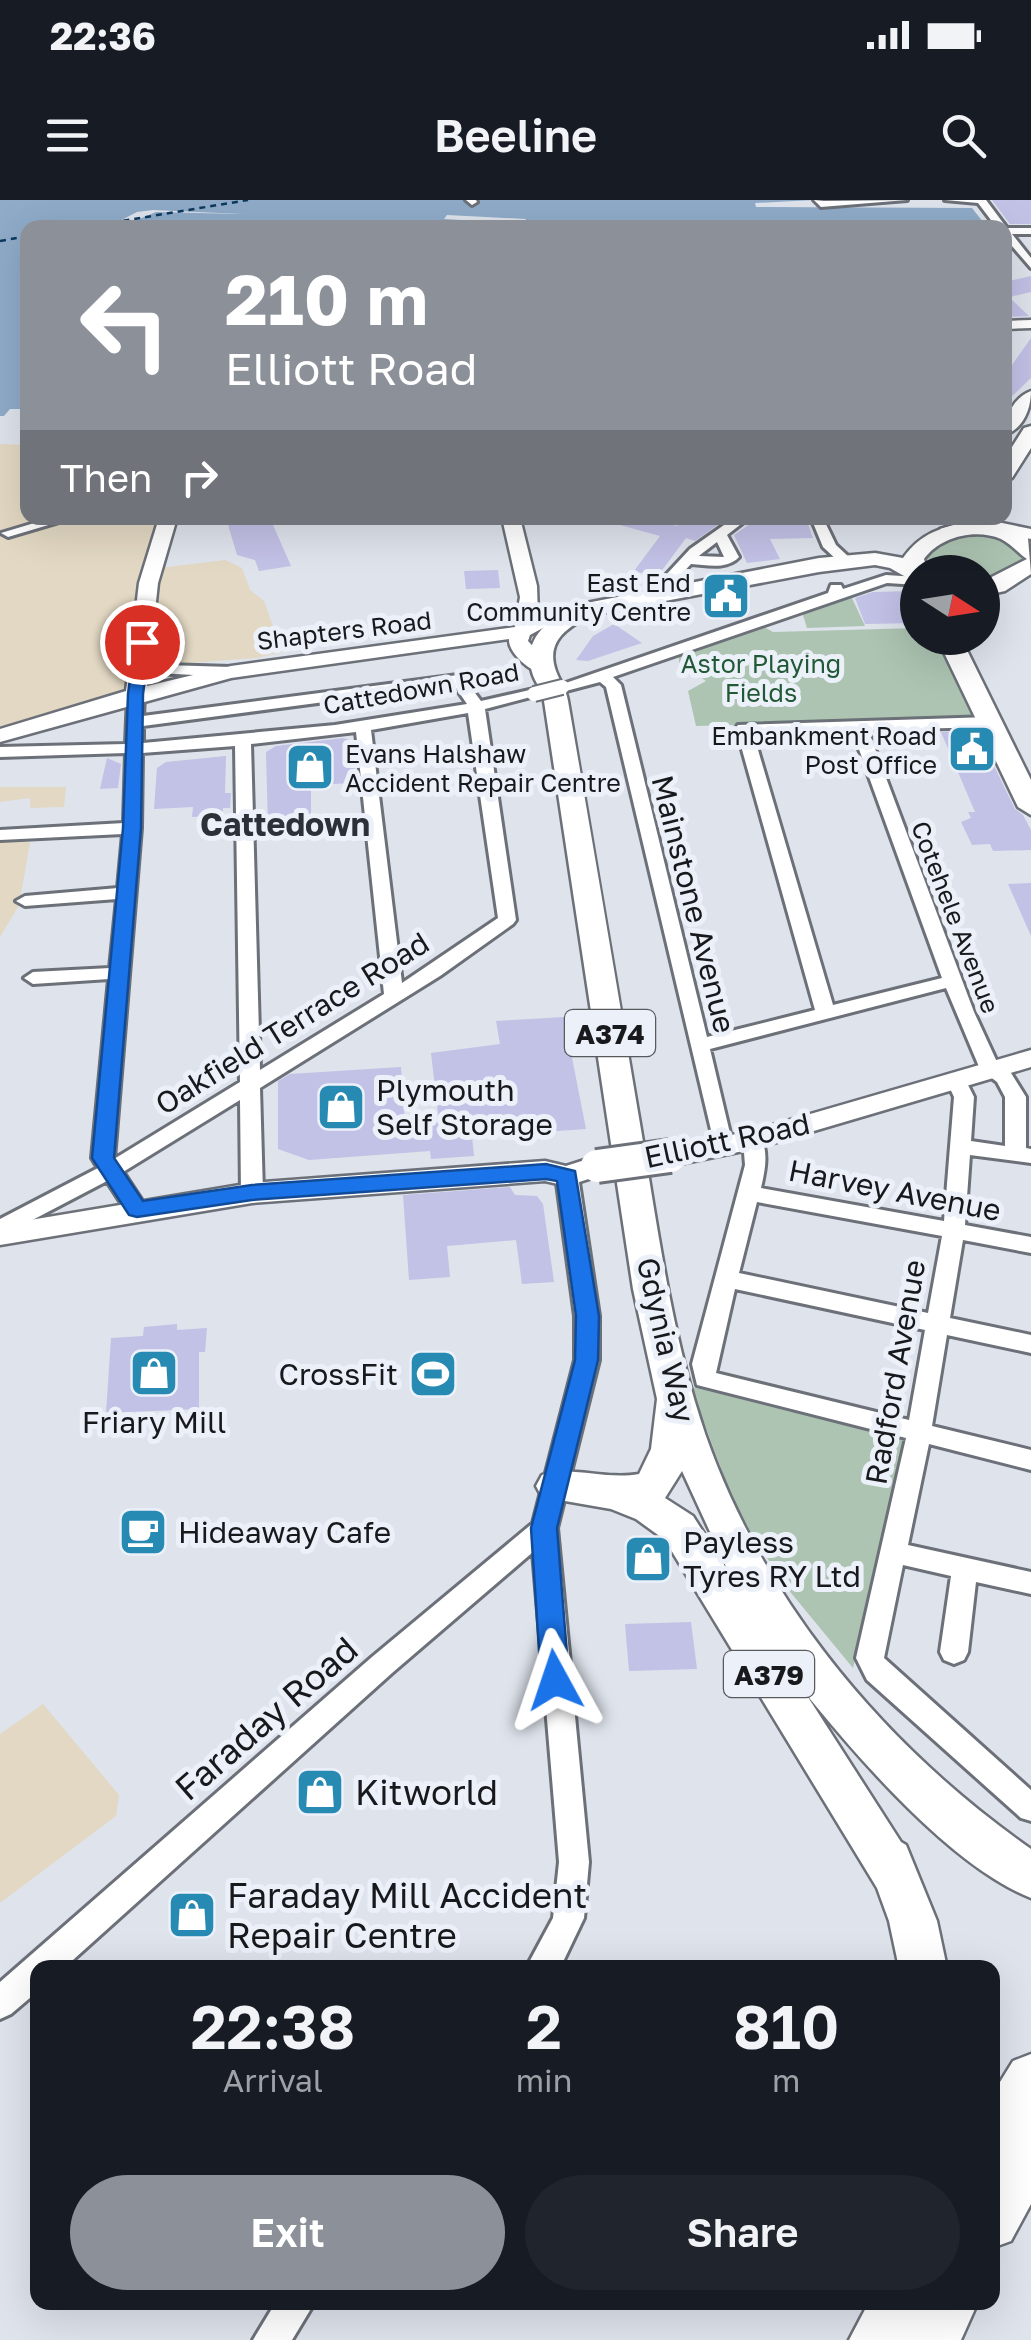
<!DOCTYPE html>
<html lang="en">
<head>
<meta charset="utf-8">
<style>
  :root { --surface:#171b24; --page:#20242c; --text:#f1f3f6; --muted:#9ea1a6; --accent:#8c9099 }
  body { margin:0; font-family:"Golos Text",sans-serif; background:var(--page); color:var(--text); height:100vh; display:flex; flex-direction:column; font-size:38px; white-space:nowrap }
  * { box-sizing:border-box; margin:0 }
  p { font-size:32px; color:var(--muted) }
  .icon { flex:none; width:55px; height:55px; fill:none; stroke:currentColor; stroke-width:2; stroke-linecap:round; stroke-linejoin:round }
  .map { position:relative; flex:1; overflow:hidden }
  .details { position:absolute; left:30px; top:1760px; width:970px; height:350px; display:flex; flex-direction:column; background:var(--surface); border-radius:20px; box-shadow:0 10px 40px #0002 }
  .details>* { flex:none }
  .hud { position:absolute; left:20px; top:20px; width:992px; height:305px; border-radius:20px; box-shadow:0 10px 40px #0002; background:#8c9099; color:#fff; overflow:hidden }
  .needle { width:65px; rotate:102deg }
  .controls { position:absolute; left:900px; top:355px; display:grid; gap:20px }
  .controls a { display:grid; place-items:center; width:100px; height:100px; border-radius:50%; background:var(--surface); box-shadow:0 10px 40px #0002; font-size:50px }
  .pin { position:absolute; display:grid; place-items:center; width:85px; height:85px; color:#fff; margin:-42px; border:5px solid #fff; border-radius:50%; box-shadow:0 2px 10px #0007 }
  .me { position:absolute; width:110px; margin:-55px; rotate:355deg; stroke-linejoin:round; filter:drop-shadow(0 0 8px #0008) }
  .turn { display:flex; align-items:center; gap:35px; height:210px; padding:0 40px; font-size:45px }
  .turn .icon { width:130px; height:130px; stroke-width:2.5 }
  .turn b { display:block; font-size:70px; line-height:85px }
  .then { display:flex; align-items:center; height:95px; padding:0 40px; background:#0003; gap:20px; font-size:38px }
  .eta { display:flex; justify-content:space-evenly; align-items:center; height:170px; text-align:center }
  .eta b { font-size:60px; font-weight:600; line-height:70px }
  .action { display:flex; gap:20px; margin-top:auto; padding:20px 40px }
  .action a { flex:1; height:115px; border-radius:60px; background:var(--accent); color:#fff; font-size:40px; font-weight:600; line-height:115px; text-align:center }
  .action a+a { background:var(--page); color:var(--text) }
  .status { display:flex; justify-content:space-between; align-items:center; height:70px; padding:0 50px; background:var(--surface); direction:ltr }
  .status svg { height:28px; fill:currentColor }
  header { display:flex; justify-content:space-between; align-items:center; height:130px; padding:0 40px; background:var(--surface); font-size:45px; font-weight:600 }
  .map>svg:first-child { display:block }
  .industrial { fill:#e2d8c3 }
  .green { fill:#adc4b2 }
  .water { fill:#8fabc8 }
  .lines { fill:none; stroke-linecap:round; stroke-linejoin:round }
  .ferry { stroke:#0d395f; stroke-width:2.5; stroke-dasharray:6 5; stroke-linecap:butt }
  .building { fill:#c2c1e6 }
  .street-casing { stroke:#6c7078; stroke-width:6 }
  .secondary-casing { stroke:#6c7078; stroke-width:5 }
  .primary-casing { stroke:#6c7078; stroke-width:5 }
  .street { fill:#fff; fill-rule:evenodd }
  .secondary { fill:#fff; fill-rule:evenodd }
  .primary { fill:#fff; fill-rule:evenodd }
  .street-bridge-casing { stroke:#6c7078; stroke-width:18; stroke-linecap:butt }
  .secondary-bridge-casing { stroke:#6c7078; stroke-width:38; stroke-linecap:butt }
  .street-bridge { stroke:#fff; stroke-width:14 }
  .secondary-bridge { stroke:#fff; stroke-width:32 }
  .route { fill:#1a73e8; stroke:#114b97; stroke-width:2.5 }
  .labels { text-anchor:middle; dominant-baseline:central; stroke-width:10; stroke-linejoin:round; paint-order:stroke }
  .far-poi-label { font-size:25px; fill:#18191c; stroke:#ecf0f9; text-anchor:end }
  .far-street-label { font-size:25px; fill:#18191c; stroke:#ecf0f9 }
  .far-park-label { font-size:25px; fill:#215835; stroke:#ecf0f9 }
  .shield { fill:#ecf0f9; stroke:#585a5e; stroke-width:2.5 }
  .shield-label { font-size:28px; font-weight:bold; fill:#18191c }
  .street-label { font-size:30px; fill:#18191c; stroke:#ecf0f9 }
  .poi-label { font-size:30px; fill:#18191c; stroke:#ecf0f9; text-anchor:start }
  .far-district-label { font-size:32px; font-weight:bold; fill:#2c3037; stroke:#ecf0f9 }
  .near-street-label { font-size:35px; fill:#18191c; stroke:#ecf0f9 }
  .near-poi-label { font-size:35px; fill:#18191c; stroke:#ecf0f9; text-anchor:start }
</style>
</head>
<body>
<div class="status"><b>22:36</b><svg viewBox="0 0 49 12"><path d="M0 12V9h3v3zM5 12V6h3v6zM10 12V3h3v9zM15 12V0h3v12zM26 1h20v11H26zM47 4h2v5h-2z"/></svg></div>
<header><svg class="icon" aria-label="menu" viewBox="0 0 24 24"><path d="M4 6h16M4 12h16M4 18h16"/></svg>Beeline<svg class="icon" aria-label="search" viewBox="0 0 24 24"><circle cx="10" cy="10" r="6"/><path d="M15 15l6 6"/></svg></header>
<div class="map">
<svg width="1031" height="2140" viewBox="0 0 1031 2140">
  <rect width="100%" height="100%" fill="#dee3ec"/>
  <path class="industrial" d="M0 244 27 245 28 318H165L144 370 225 360 242 368 250 390 264 401 282 452 257 458 176 464 127 494 0 531Z
    M0 587H66L64 607 30 608V598L0 602Z
    M0 628 30 643 19 705 0 737Z
    M43 1504 119 1595 116 1616 0 1703V1534Z"/>
  <path class="green" d="M969 335 1010 339 1026 356 1022 365 983 385 982 372H924L922 361 942 343Z
    M851 396 865 426 807 428 802 412Z
    M764 427 773 432 917 428 918 438 945 440 983 518 696 526 688 491 706 481 679 462V457Z
    M691 1187 910 1237 853 1468 787 1388 737 1312Z"/>
  <path class="water" d="M0 0H814L755 3 756 7 972 8 987 27 521 28 526 19 447 15 444 19 461 20V27H120L156 12 242 14 153 10 137 12 108 27 28 28 27 202 20 209H10L4 216H0Z"/>
  <g class="lines">
    <path class="ferry" d="M80 28 248 0
      M0 41 28 36"/>
  </g>
  <path class="building" d="M992 0H1031V24H1010Z
    M1031 76V92L1009 97 1029 116 1005 117V82Z
    M1031 138V178L1005 203V175Z
    M226 318H270L291 366 259 371 255 360 237 355Z
    M609 318H646L677 326 689 318 723 321 695 341 686 338 657 377 634 371 660 336 609 322Z
    M759 318H787L808 324 813 338 770 339 780 359 747 363 734 335Z
    M498 370 500 388 466 389 464 371Z
    M912 391 918 402V423L865 424 855 398 873 392Z
    M614 424 642 443 588 461 576 460 593 436Z
    M977 531 1015 609 1023 615 1031 630V650L993 651 990 644 972 645 961 622 971 618 968 612H975L941 532Z
    M343 538 353 541 355 583 311 585V624L268 626 266 552 276 546Z
    M226 556 225 593H231L230 608H223V615L192 617 193 607 154 609 157 568 166 562Z
    M107 558 121 564 118 588 100 589Z
    M1031 683V736L1008 684Z
    M564 817 586 929 472 937 474 956 431 959 430 951 309 960 278 949V881L290 874 401 867 405 924 439 922 431 853 500 844 496 821Z
    M510 987 515 995 537 996 543 1004 554 1082 522 1084 516 1040 447 1046 450 1077 409 1080 403 995Z
    M177 1124V1130L207 1128 205 1152H199V1209L106 1213 111 1138 143 1136 144 1127Z
    M650 1344 664 1366 645 1374 631 1352Z
    M691 1422 697 1469 629 1471 625 1424Z"/>
  <g class="lines">
    <g class="street-casing">
      <path id="street" d="M466 0H476L477 2 472 5Z
        M814 0 824 1 907 0 821 7Z
        M945 0H986L1007 28H1031V34H1012L1031 58V68L1005 38V28H997L978 3Z
        M51 318H72L8 337 1 333Z
        M734 318H749L727 335 739 357C727 370 707 365 691 364L677 379H667L665 376 690 349ZM717 342 724 357 699 356 700 355Z
        M811 318H823L836 345 850 358 848 361H838L823 347Z
        M886 375 918 377V385L887 383 613 477 621 485 707 837 815 810 736 528 738 525 990 517 998 522 990 527 868 530 974 812 997 862 1011 873 1026 897V948L1031 949V963L970 955 965 1025 1031 1037V1053L963 1040 950 1118 1031 1135V1153L947 1135 932 1226 1031 1250V1270L929 1244 908 1345 1031 1372V1394L976 1382 968 1452 964 1460 954 1464 944 1460 940 1452 951 1376 903 1365 884 1458 1031 1590V1621L1021 1618 867 1480 856 1458 906 1238 697 1185 692 1164 745 965 743 940 746 935H760C769 953 765 970 761 988L944 1021 954 897 947 882 957 875 964 877 974 897 971 941 1005 946V897L997 882 980 869 946 788 710 849 733 946 730 951H716L606 487 600 482 562 492 554 487 828 393 831 385H841L843 389ZM852 530 942 778 833 805 753 533ZM757 1002 942 1036 928 1113 739 1073ZM735 1089 925 1130 909 1220 716 1173Z
        M142 438 147 439 158 463 164 465 231 467 239 472 231 477 157 473 147 469 135 442Z
        M458 475 463 477 481 501 534 489 542 494 485 509 516 720 513 724 440 776 260 888 263 993 260 998 252 1000 241 993 240 900 123 972 148 1010 145 1015H129L107 981 0 1037V1019L98 968 92 958 109 779 33 784 24 778 33 772 110 768 117 699 25 706 16 701 25 696 118 688 123 634 0 640V630L124 623 126 553 0 557V547L126 544 128 495 136 490 144 495 143 516ZM454 485 467 504 335 525 143 543V526ZM468 513 498 718 402 783 371 530ZM356 532 384 794 260 870 251 544ZM235 546 240 882 114 959 141 628 142 553Z
        M567 969 578 976 599 1116V1160L557 1328 589 1662 584 1718 562 1764 560 1768H526L553 1718 559 1662 533 1352 392 1473 64 1768H38V1791L11 1814 0 1819V1782L372 1457 533 1323 575 1160V1116L556 976Z
        M276 2102H315L292 2140H253Z"/>
    </g>
    <g class="secondary-casing">
      <path id="secondary" d="M1031 120V128L1005 129V121Z
        M159 318H177L158 383 147 486 231 466 515 427 520 397 502 318H520L537 386 538 417 553 411 563 417 530 435 528 441 553 468 543 474C530 471 508 453 509 439L231 478 0 542V529L126 491 139 383Z
        M978 318 1031 329V339L978 328 949 334 940 329Z
        M1031 850V867L753 949 670 966 660 963 656 956 660 949 752 931Z
        M597 956 607 959 611 966 607 973 567 986 545 981 252 1003 0 1045V1025L252 983 545 961 566 966Z"/>
    </g>
    <g class="primary-casing">
      <path id="primary" d="M1031 191C1031 209 1023 229 1005 235 1005 217 1013 198 1031 191Z
        M1031 226V248L1012 278 1005 280V258L1024 228Z
        M971 322 1014 329 1028 338 1031 374 1005 391 982 396V382L1027 359C1018 353 1011 344 1001 339 975 328 940 337 924 359L928 372H918V384L890 368 875 365 819 372 591 415C568 427 545 441 556 471 560 482 566 488 568 501 592 638 615 775 638 912 655 1009 667 1108 695 1202 749 1385 877 1541 1031 1649V1698C952 1667 859 1559 806 1494L901 1642 906 1645 937 1721 947 1768H899L889 1721 877 1688 665 1340 636 1319 611 1309 542 1297 536 1286 542 1275C571 1265 604 1280 639 1274L651 1249 657 1199 633 1089 544 501C542 489 535 483 532 472 522 437 550 419 576 405L819 358 875 353 903 358C921 333 941 327 971 322ZM682 1271 728 1371 693 1316 665 1298Z
        M937 438H961L1031 580V615L1018 607Z
        M1031 1854V2004L1011 2041 992 2048V1895L1013 1861Z
        M869 2102H978L961 2140H849Z"/>
    </g>
    <use href="#street" class="street"/>
    <use href="#secondary" class="secondary"/>
    <use href="#primary" class="primary"/>
    <g class="street-bridge-casing">
      <path id="street-bridge" d="M534 494 562 487"/>
    </g>
    <g class="secondary-bridge-casing">
      <path id="secondary-bridge" d="M597 966 670 956"/>
    </g>
    <use href="#street-bridge" class="street-bridge"/>
    <use href="#secondary-bridge" class="secondary-bridge"/>
  </g>
  <path class="route" d="M142 437 150 442 143 494 141 628 114 958 143 1001 252 985 546 964 575 971 599 1116 598 1160 557 1328 569 1480 565 1489 555 1493 545 1489 541 1480 531 1328 575 1160 576 1116 557 981 546 979 252 1000 137 1017 129 1015 92 958 123 628 128 494 135 442Z"/>
  <defs>
    <g id="civic-square" transform="scale(2.5)"><rect x="-9" y="-9" width="18" height="18" rx="4" fill="#268ab3" stroke="#ecf0f9"/><path d="M-.6-6.5H3V-4.5H.6V-3L4-1V1h2V6H-6V1h2V-1L-.6-3ZM-1.2 2.5V6h2.4V2.5Z" fill="#fff"/></g>
    <g id="shop-square" transform="scale(2.5)"><rect x="-9" y="-9" width="18" height="18" rx="4" fill="#268ab3" stroke="#ecf0f9"/><path d="M-5-2.5h2.3a2.7 3.5 0 0 1 5.4 0H5L5.5 6h-11ZM-1.5-2.5h3a1.5 2.3 0 0 0-3 0Z" fill="#fff"/></g>
    <g id="stadium-square" transform="scale(2.5)"><rect x="-9" y="-9" width="18" height="18" rx="4" fill="#268ab3" stroke="#ecf0f9"/><path d="M0-5a6.5 5 0 1 0 0 10a6.5 5 0 1 0 0-10ZM-3.5-1.8h7v3.6h-7Z" fill="#fff"/></g>
    <g id="cafe-square" transform="scale(2.5)"><rect x="-9" y="-9" width="18" height="18" rx="4" fill="#268ab3" stroke="#ecf0f9"/><path d="M-5.5-4.5H6V0H3Q3 3.5 0 3.5H-2.5Q-5.5 3.5-5.5 0ZM3-3.2v2h1.7v-2ZM-6 4.5H4V6H-6Z" fill="#fff"/></g>
  </defs>
  <g fill-rule="evenodd">
    <use href="#civic-square" x="726" y="396"/>
    <use href="#civic-square" x="972" y="549"/>
    <use href="#shop-square" x="310" y="567"/>
    <use href="#shop-square" x="341" y="907"/>
    <use href="#shop-square" x="154" y="1173"/>
    <use href="#stadium-square" x="433" y="1174"/>
    <use href="#cafe-square" x="143" y="1332"/>
    <use href="#shop-square" x="648" y="1359"/>
    <use href="#shop-square" x="320" y="1592"/>
    <use href="#shop-square" x="192" y="1715"/>
  </g>
  <g class="labels">
    <g class="far-poi-label">
      <text x="691" y="382">East End<tspan x="691" dy="29">Community Centre</tspan></text>
      <text x="937" y="535">Embankment Road<tspan x="937" dy="29">Post Office</tspan></text>
      <text x="345" y="553" text-anchor="start">Evans Halshaw<tspan x="345" dy="29">Accident Repair Centre</tspan></text>
    </g>
    <g class="far-street-label">
      <text transform="translate(344 430) rotate(-7)">Shapters Road</text>
      <text transform="translate(421 488) rotate(-10)">Cattedown Road</text>
      <text transform="translate(956 717) rotate(69)">Cotehele Avenue</text>
    </g>
    <g class="far-park-label">
      <text x="761" y="463">Astor Playing<tspan x="761" dy="29">Fields</tspan></text>
    </g>
    <g class="shield">
      <rect x="565" y="810" width="90" height="46" rx="8"/>
      <rect x="724" y="1451" width="90" height="46" rx="8"/>
    </g>
    <g class="shield-label">
      <text x="610" y="833">A374</text>
      <text x="769" y="1474">A379</text>
    </g>
    <g class="street-label">
      <text transform="translate(694 704) rotate(76)">Mainstone Avenue</text>
      <text transform="translate(292 823) rotate(-32)">Oakfield Terrace Road</text>
      <text transform="translate(727 940) rotate(-12)">Elliott Road</text>
      <text transform="translate(895 990) rotate(11)">Harvey Avenue</text>
      <text transform="translate(666 1140) rotate(77)">Gdynia Way</text>
      <text transform="translate(895 1172) rotate(-80)">Radford Avenue</text>
    </g>
    <g class="poi-label">
      <text x="376" y="890">Plymouth<tspan x="376" dy="34">Self Storage</tspan></text>
      <text x="398" y="1174" text-anchor="end">CrossFit</text>
      <text x="154" y="1222" text-anchor="middle">Friary Mill</text>
      <text x="178" y="1332">Hideaway Cafe</text>
      <text x="683" y="1342">Payless<tspan x="683" dy="34">Tyres RY Ltd</tspan></text>
    </g>
    <g class="far-district-label">
      <text x="285" y="624">Cattedown</text>
    </g>
    <g class="near-street-label">
      <text transform="translate(266 1518) rotate(-41)">Faraday Road</text>
    </g>
    <g class="near-poi-label">
      <text x="355" y="1592">Kitworld</text>
      <text x="227" y="1695">Faraday Mill Accident<tspan x="227" dy="40">Repair Centre</tspan></text>
    </g>
  </g>
</svg>
<div class="controls">
<a><svg class="needle" viewBox="-14 -14 28 28"><path d="M0-13l5 13h-10z" fill="#e53935"/><path d="M0 13l5-13h-10z" fill="#9ea1a6"/></svg></a>
</div>
<div class="pin" style="left:142px;top:442px;background:#d93025"><svg class="icon" aria-label="arrive" viewBox="0 0 24 24"><path d="M6 21V4h12l-3 4 3 4H6"/></svg></div>
<svg class="me" style="left:555px;top:1480px" viewBox="-20 -20 40 40"><path d="M0-17L14 15 0 8-14 15z" fill="#1a73e8" stroke="#fff" stroke-width="4"/></svg>
<div class="hud">
<div class="turn"><svg class="icon" aria-label="left" viewBox="0 0 24 24"><path d="M17 20v-9H6M10 6l-5 5 5 5"/></svg><div><b>210 m</b>Elliott Road</div></div>
<div class="then">Then<svg class="icon" aria-label="right" viewBox="0 0 24 24"><path d="M7 20v-9h11M14 6l5 5-5 5"/></svg></div>
</div>
<section class="details">
<div class="eta">
<div><b>22:38</b><p>Arrival</p></div>
<div><b>2</b><p>min</p></div>
<div><b>810</b><p>m</p></div>
</div>
<div class="action"><a>Exit</a><a>Share</a></div>
</section>
</div>
</body>
</html>
